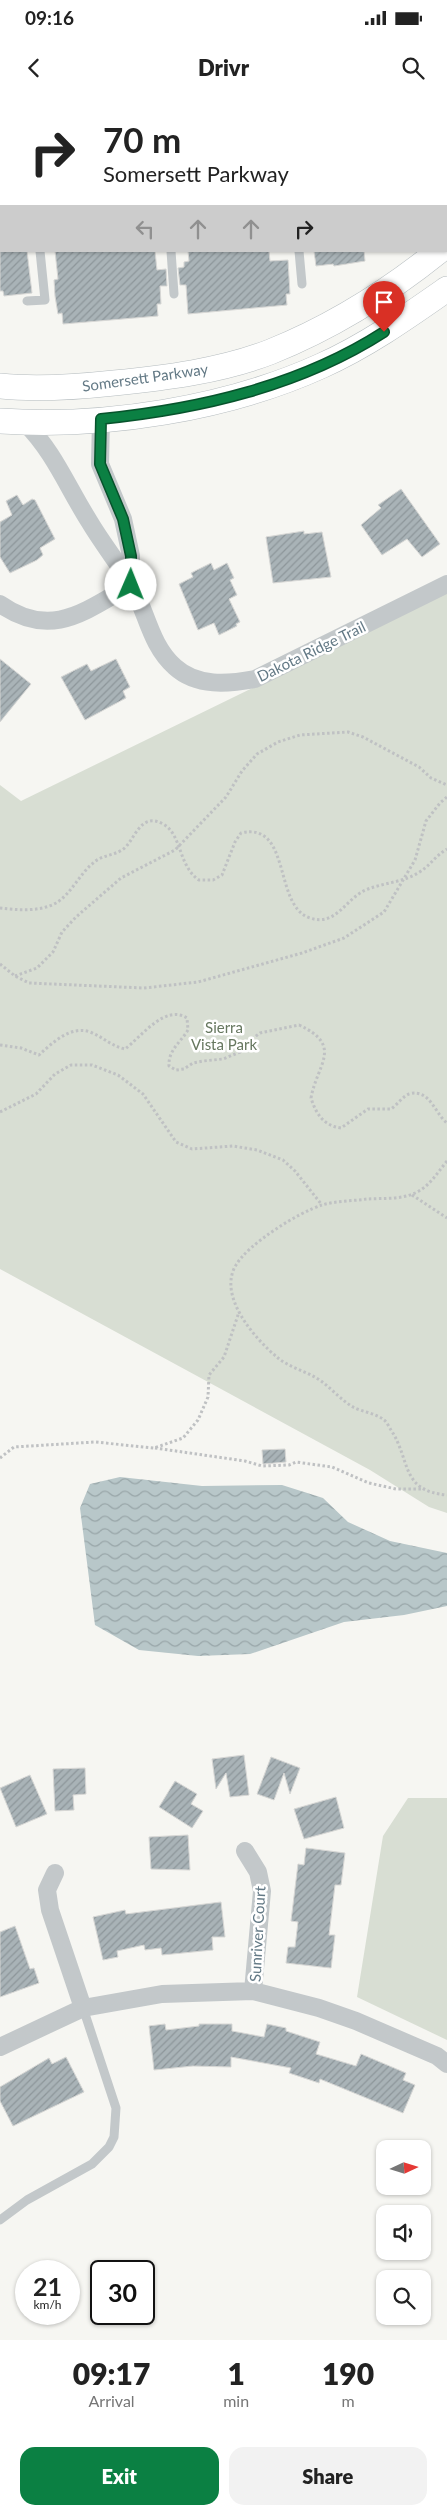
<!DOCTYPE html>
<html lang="en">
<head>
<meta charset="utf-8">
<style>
  :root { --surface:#fff; --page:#f2f2f2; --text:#222; --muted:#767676; --accent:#0b8043 }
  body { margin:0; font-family:Lato,sans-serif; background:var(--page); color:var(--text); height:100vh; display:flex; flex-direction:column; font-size:19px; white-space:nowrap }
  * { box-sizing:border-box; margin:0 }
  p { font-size:16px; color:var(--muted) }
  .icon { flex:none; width:28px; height:28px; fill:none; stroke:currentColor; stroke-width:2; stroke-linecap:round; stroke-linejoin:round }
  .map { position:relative; height:2240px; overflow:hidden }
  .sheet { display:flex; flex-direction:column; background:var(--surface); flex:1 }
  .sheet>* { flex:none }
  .top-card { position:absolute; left:0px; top:0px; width:448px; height:152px; box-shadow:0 1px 4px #0004; background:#fff; color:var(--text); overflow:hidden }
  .needle { width:32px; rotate:86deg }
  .fabs { position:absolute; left:376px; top:2040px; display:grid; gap:10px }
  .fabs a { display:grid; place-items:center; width:55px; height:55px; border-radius:10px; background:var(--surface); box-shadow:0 1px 4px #0004; font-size:25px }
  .speed { position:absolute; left:15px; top:2160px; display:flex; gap:10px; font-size:25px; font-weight:700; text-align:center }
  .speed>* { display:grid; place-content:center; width:65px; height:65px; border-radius:50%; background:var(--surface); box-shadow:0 1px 4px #0004; line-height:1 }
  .speed small { font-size:12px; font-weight:400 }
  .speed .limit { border:2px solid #111; border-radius:8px; background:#fff; color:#111 }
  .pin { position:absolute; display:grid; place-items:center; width:42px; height:42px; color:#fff; margin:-51px -21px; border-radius:50% 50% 50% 0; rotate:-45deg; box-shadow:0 0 5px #0007 }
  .pin .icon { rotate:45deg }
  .me { position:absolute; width:55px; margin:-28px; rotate:1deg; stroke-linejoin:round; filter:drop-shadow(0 0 4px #0008) }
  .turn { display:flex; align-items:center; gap:18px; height:105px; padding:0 20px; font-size:22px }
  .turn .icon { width:65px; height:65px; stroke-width:2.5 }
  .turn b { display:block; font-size:35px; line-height:42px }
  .lanes { display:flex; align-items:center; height:48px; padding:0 20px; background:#0003; justify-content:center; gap:25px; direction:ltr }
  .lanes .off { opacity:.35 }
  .eta { display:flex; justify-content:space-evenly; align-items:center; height:85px; text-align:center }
  .eta b { font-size:30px; font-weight:800; line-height:35px }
  .cta { display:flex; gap:10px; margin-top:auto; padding:10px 20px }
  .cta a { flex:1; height:58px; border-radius:15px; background:var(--accent); color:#fff; font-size:20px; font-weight:800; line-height:58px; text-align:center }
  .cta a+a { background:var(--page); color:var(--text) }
  .status { display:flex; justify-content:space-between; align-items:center; height:35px; padding:0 25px; background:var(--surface); direction:ltr }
  .status svg { height:14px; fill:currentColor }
  header { display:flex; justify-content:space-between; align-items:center; height:65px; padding:0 20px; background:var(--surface); font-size:22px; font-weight:800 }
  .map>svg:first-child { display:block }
  .green { fill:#d8ded3 }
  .water { fill:url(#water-waves) }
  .building { fill:url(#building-hatch); stroke:#d7d7d5 }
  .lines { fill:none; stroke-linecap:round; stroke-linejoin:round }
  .secondary-casing { stroke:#b5bcbf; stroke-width:26 }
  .path { stroke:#bfc1c3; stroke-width:3; stroke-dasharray:2.5 2.5; stroke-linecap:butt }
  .lane { stroke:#c3c8ca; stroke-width:9 }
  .street { stroke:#c3c8ca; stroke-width:18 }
  .secondary { stroke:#fff; stroke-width:25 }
  .route-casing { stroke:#07532c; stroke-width:12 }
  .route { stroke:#0b8043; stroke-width:9 }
  .labels { text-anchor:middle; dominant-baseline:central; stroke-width:5; stroke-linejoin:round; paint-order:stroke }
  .street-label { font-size:15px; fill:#637985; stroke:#fff }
  .park-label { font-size:15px; fill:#66775f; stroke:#fff }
</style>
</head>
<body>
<div class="status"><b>09:16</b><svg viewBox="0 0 49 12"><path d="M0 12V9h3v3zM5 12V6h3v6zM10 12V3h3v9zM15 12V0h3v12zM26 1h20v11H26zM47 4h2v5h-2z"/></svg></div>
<header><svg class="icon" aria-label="back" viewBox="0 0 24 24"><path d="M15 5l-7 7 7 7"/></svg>Drivr<svg class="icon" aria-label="search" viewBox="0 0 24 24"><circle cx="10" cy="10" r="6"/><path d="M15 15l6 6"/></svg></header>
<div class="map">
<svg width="447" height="2240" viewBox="0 0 447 2240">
  <defs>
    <pattern id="water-waves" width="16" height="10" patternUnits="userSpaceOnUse" patternTransform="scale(1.25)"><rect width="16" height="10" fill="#b8c7c9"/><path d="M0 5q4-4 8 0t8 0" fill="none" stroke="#99a6a9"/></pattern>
    <pattern id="building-hatch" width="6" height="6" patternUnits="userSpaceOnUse" patternTransform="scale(1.25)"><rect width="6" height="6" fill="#a9b3b7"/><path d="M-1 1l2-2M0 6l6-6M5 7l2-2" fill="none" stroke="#8d969a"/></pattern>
  </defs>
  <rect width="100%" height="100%" fill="#f6f6f2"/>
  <path class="green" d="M447 493V1413L429 1407 370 1370 0 1169V685L21 701Z
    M408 1698H447V1940L357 1897 383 1736Z"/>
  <path class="water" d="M120 1377 202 1386 282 1385 323 1398 348 1422 390 1441 447 1453V1506L404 1515 344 1522 250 1554 198 1556 139 1550 95 1525 80 1408 90 1384Z"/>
  <path class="building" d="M0 151H27L32 193 4 196 3 191H0Z
    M55 151H155L157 170 166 169 167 186H160L161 204H157L158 216 63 224 62 213 58 214 55 196 54 180 58 179Z
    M188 151H269L270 161 288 160 290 194H286L287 205 188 214 186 185H180L178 168 184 167V162L189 161Z
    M314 151H364L365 161 334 166 333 164 316 166Z
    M401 389 440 444 422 457 407 439 382 455 361 425 381 408 378 405Z
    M17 395 23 405 32 399 35 400 55 439 40 448 43 455 37 460 10 473 0 457V422L12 415 6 401Z
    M304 431V434L322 432 331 477 273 483 266 437Z
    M211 463 214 470 227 463 234 478 230 480 237 495 229 499 240 522 236 524 237 526 219 535 214 523 198 530 179 484 193 477 191 473Z
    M0 559 31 584 0 622Z
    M116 559 130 587 123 591 126 598 85 620 61 577 87 564 91 571Z
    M285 1349 286 1362 263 1364 262 1350Z
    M244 1655 249 1695 230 1697 226 1673 216 1689 212 1659Z
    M271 1657 300 1668 290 1694 284 1673 274 1700 257 1694Z
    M85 1668 86 1694 73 1695 74 1710 55 1711 53 1669Z
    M30 1675 47 1714 16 1727 0 1688Z
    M175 1681 197 1694 191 1704 203 1711 192 1728 159 1707Z
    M336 1697 344 1728 304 1739 294 1709Z
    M188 1735 190 1770 151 1769 149 1737Z
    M306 1748 345 1753 341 1785H335L329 1835H335L331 1868 286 1863 288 1847H295L298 1822 291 1821 298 1764 304 1765Z
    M221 1802 225 1837H212L213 1850 162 1855 161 1848 145 1850 144 1845 117 1851 118 1857 103 1860 93 1817 125 1810 126 1814Z
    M15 1826 30 1869 34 1868 39 1883 0 1897V1832Z
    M165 1924 166 1930 199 1926V1924H232V1931L264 1937 267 1924 286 1928V1931L320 1942 316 1954 356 1966 361 1954 406 1973 403 1980 415 1985 403 2013 320 1979 319 1983 289 1973 291 1968 231 1957V1967L193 1966 154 1970 149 1926Z
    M66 1957 84 1992 13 2026 0 2001V1987L49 1958 52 1964Z"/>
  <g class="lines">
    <g class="secondary-casing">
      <path id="secondary" d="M0 286C37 290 77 287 114 283 165 278 221 271 270 252 330 228 388 192 439 151
        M0 321C104 328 226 309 321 266 366 246 407 217 447 189"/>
    </g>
    <path class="path" d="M96 0V1
      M208 0V1
      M0 57H1
      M0 808C17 810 40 812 56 803 71 794 79 775 92 764 101 755 112 756 122 750 135 742 139 711 163 724 182 734 178 766 199 780H213L222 775 235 742 241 733C292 721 273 806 310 818 337 827 346 797 368 789 384 783 403 782 418 773 430 766 435 756 447 749
      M0 864 15 876 29 883 144 888 198 882 302 853 344 838 384 812 415 760 426 721 440 703 447 697
      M15 876 37 868 53 852 62 832 76 817 121 778 175 750 226 697 242 671 257 654 278 642 300 635 348 632 363 637 419 667 431 678 447 685
      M0 945 21 948 39 955C52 943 71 925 90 932 103 937 111 946 125 949 142 936 165 904 187 918L188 930C181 942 168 950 169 966L176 970 184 969 193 963 203 961 223 959 240 952 244 945 260 933 299 925C344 946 317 964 311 998 316 1014 324 1026 341 1028L368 1009H391C397 1005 403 996 409 994 430 988 435 1014 447 1023
      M0 1012 36 994 55 974 71 965H92L118 975 143 994 176 1042 192 1049 233 1046 257 1050 283 1060 295 1071 322 1105
      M447 1061C438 1072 431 1084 419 1091 404 1100 383 1098 367 1099 352 1101 336 1101 322 1105 299 1112 248 1144 236 1165 217 1196 255 1239 278 1258 290 1268 307 1271 321 1281 332 1289 341 1300 353 1307 362 1312 376 1313 384 1320 387 1322 389 1327 391 1330 411 1360 400 1391 447 1395
      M412 1095 447 1118
      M155 1348 245 1361 262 1366 289 1365 296 1362 332 1367 369 1383 396 1389H422
      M0 1358 14 1347 95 1342 154 1348 183 1338 198 1320 208 1297 209 1275 224 1257 239 1212"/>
    <path class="lane" d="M171 151 174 194
      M299 151 302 184
      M27 201 45 200 40 151
      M0 2120 27 2100 92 2064 109 2047 114 2037 116 2008 83 1908"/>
    <path class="street" d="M391 0 392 1
      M0 124H1
      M101 319 100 364 123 419 131 456V485
      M25 323C54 352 67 386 89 421 102 443 118 463 131 484 147 512 150 545 175 567 197 587 228 584 255 579L447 484
      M0 504C51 540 85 511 131 485
      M245 1751 258 1772 262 1791 253 1891
      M55 1773 47 1790 50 1810 83 1908
      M0 1947 83 1908 162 1894 253 1891 319 1908 356 1921 437 1956 447 1964"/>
    <use href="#secondary" class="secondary"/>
  </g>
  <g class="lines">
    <g class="route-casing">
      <path id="route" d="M131 485V456L123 419 100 364 101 319C200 309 300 286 384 232"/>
    </g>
    <use href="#route" class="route"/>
  </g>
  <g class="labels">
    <g class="street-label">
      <text transform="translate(145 277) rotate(-8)">Somersett Parkway</text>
      <text transform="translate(311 551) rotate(-26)">Dakota Ridge Trail</text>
      <text transform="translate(257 1834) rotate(-87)">Sunriver Court</text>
    </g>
    <g class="park-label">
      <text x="224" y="927">Sierra<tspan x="224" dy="17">Vista Park</tspan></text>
    </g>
  </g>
</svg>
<div class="fabs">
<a><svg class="needle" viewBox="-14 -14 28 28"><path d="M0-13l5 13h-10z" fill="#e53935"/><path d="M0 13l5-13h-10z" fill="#767676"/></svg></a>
<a><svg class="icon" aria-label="sound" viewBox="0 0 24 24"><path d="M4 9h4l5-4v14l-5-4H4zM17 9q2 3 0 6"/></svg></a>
<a><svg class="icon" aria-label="search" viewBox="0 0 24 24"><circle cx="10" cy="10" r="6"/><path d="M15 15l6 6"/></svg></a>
</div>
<div class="speed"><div>21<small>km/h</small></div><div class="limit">30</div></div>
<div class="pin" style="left:384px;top:232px;background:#d93025"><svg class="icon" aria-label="arrive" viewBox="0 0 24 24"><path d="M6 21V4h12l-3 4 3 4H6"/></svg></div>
<svg class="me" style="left:131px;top:485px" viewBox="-20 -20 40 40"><circle r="19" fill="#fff"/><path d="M0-13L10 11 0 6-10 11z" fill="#0b8043"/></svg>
<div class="top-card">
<div class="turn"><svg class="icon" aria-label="right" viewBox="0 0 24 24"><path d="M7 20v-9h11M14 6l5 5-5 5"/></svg><div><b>70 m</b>Somersett Parkway</div></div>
<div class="lanes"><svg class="icon off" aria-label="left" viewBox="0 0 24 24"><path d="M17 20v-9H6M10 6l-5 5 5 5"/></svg><svg class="icon off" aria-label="ahead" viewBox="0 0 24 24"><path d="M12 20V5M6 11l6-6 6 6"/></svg><svg class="icon off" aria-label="ahead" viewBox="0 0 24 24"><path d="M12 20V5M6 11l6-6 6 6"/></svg><svg class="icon" aria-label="right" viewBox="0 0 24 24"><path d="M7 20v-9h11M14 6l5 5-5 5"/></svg></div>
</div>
</div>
<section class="sheet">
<div class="eta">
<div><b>09:17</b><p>Arrival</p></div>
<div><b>1</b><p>min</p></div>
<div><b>190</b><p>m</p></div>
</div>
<div class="cta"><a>Exit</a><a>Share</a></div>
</section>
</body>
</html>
